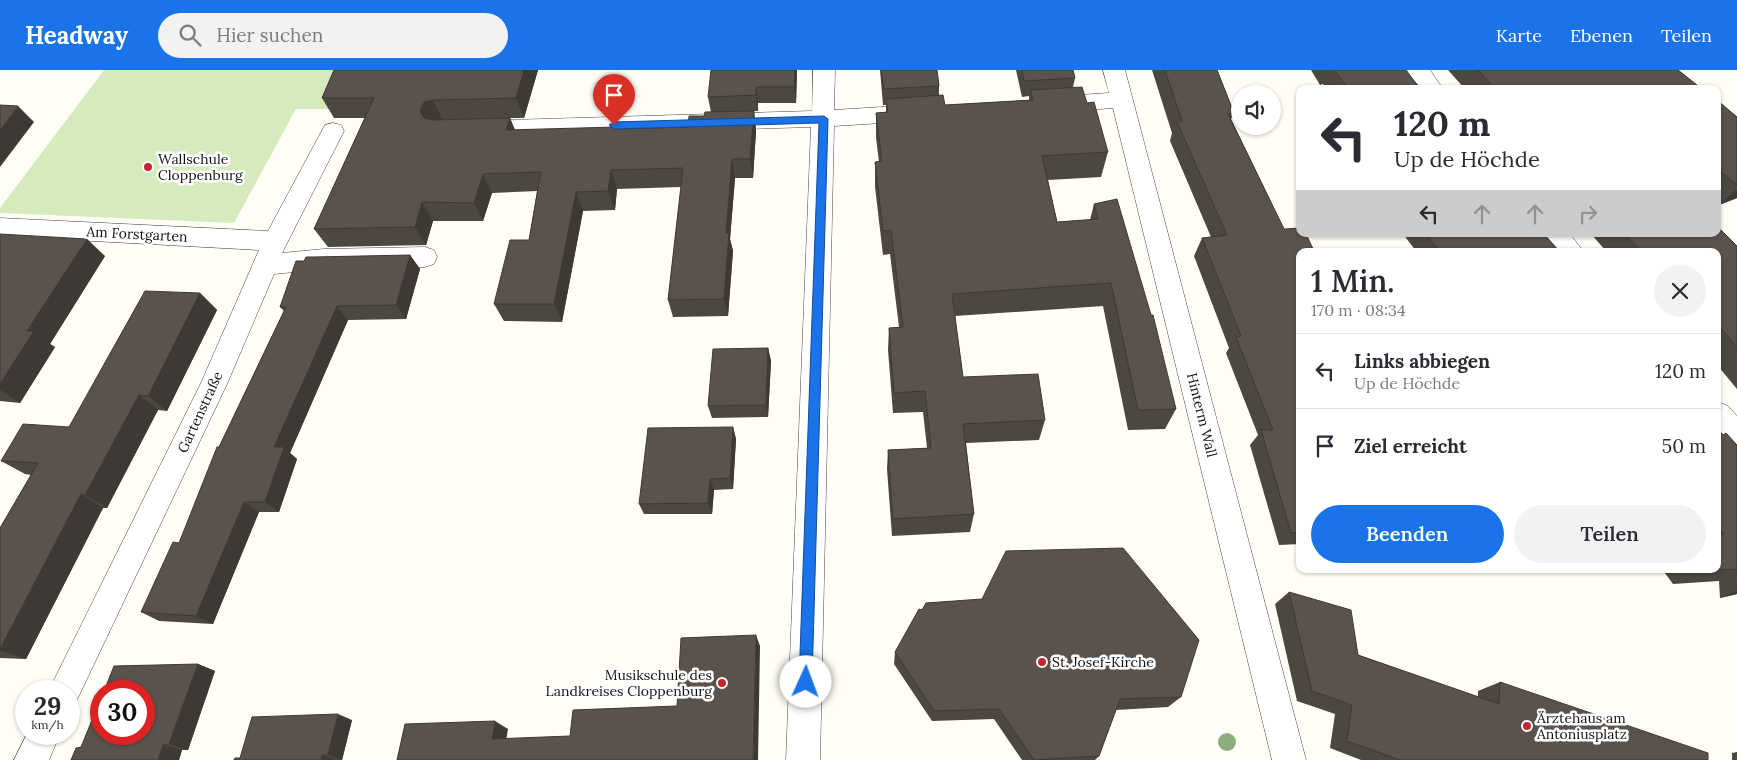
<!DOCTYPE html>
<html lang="de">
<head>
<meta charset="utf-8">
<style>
  :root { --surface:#fff; --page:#f2f2f3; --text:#2b2b33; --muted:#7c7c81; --line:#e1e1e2; --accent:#1a73e8 }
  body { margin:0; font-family:Lora,serif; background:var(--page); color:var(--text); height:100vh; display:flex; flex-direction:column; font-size:19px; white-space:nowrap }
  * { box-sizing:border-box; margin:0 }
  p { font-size:16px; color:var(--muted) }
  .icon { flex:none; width:28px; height:28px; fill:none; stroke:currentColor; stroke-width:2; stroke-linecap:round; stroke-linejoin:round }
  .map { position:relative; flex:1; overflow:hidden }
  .drawer { position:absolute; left:1296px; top:178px; width:425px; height:325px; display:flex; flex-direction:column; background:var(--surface); border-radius:10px; box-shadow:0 1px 4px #0004 }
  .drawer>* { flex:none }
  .banner { position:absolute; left:1296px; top:15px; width:425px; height:152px; border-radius:10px; box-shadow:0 1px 4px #0004; background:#fff; color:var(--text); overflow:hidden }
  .fabs { position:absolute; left:1231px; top:15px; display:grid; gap:10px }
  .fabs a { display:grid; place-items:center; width:50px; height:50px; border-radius:50%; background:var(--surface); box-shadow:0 1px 4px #0004; font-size:25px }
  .speed { position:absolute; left:15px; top:610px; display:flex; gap:10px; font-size:25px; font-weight:700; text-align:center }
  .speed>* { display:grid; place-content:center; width:65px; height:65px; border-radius:50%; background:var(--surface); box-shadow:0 1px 4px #0004; line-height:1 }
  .speed small { font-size:12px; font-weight:400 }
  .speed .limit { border:8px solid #d22; background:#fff; color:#111 }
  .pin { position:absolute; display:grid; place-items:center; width:42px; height:42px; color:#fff; margin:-51px -21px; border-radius:50% 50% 50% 0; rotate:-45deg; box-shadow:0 0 5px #0007 }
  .pin .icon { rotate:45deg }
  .me { position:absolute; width:55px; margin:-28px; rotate:2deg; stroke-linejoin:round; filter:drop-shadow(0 0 4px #0008) }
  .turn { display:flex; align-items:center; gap:18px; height:105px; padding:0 15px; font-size:22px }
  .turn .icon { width:65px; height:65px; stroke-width:2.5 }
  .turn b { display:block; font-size:35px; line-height:42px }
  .lanes { display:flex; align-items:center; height:48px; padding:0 15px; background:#0003; justify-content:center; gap:25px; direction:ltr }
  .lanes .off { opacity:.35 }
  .round { display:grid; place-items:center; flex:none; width:52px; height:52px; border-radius:26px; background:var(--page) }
  .head { display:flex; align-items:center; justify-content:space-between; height:85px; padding:0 15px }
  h1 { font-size:30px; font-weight:600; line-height:38px }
  .primary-button { display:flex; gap:10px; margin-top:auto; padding:10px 15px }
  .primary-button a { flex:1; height:58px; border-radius:30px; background:var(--accent); color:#fff; font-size:20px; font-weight:600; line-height:58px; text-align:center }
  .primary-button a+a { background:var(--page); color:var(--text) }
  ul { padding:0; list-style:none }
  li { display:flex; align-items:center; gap:15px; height:75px; padding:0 15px; border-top:1px solid var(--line) }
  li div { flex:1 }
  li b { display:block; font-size:19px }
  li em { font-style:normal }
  header { display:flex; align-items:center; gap:30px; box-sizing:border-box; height:70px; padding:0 25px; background:var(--accent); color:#fff }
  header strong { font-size:24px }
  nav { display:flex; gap:28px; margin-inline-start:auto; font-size:18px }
  .search { width:350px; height:45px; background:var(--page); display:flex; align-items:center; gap:12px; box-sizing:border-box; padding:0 18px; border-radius:28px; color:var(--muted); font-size:19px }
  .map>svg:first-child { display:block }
  .green { fill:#d5ebbd }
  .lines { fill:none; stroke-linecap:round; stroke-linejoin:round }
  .minor-casing { stroke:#444; stroke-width:1 }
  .minor { fill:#fff; fill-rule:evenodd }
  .tree { fill:#8dad7f }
  .wall { fill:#4d4742 }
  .shaded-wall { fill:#3f3936 }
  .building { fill:#5a524d; stroke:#3f3936 }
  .route { fill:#1a73e8; stroke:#114b97 }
  .poi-dot { fill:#c4262e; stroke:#fff; stroke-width:2 }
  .labels { text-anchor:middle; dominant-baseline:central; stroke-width:5; stroke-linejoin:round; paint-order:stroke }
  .poi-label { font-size:14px; fill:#111; stroke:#fff; text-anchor:start }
  .street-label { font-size:14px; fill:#111; stroke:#fff }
</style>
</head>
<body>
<header>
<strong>Headway</strong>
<div class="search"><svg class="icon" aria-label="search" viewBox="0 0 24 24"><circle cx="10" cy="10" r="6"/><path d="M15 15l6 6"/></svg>Hier suchen</div>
<nav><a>Karte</a><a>Ebenen</a><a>Teilen</a></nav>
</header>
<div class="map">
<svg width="1737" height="690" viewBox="0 0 1737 690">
  <rect width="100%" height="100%" fill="#fffdf5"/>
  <path class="green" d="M104 0H355L338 39H296L234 153 0 143V138Z"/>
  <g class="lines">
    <g class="minor-casing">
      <path id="minor" d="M813 0H835L834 40 914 35 922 37 925 43 922 49 914 51 834 56 820 690H786L811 57 477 67 469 65 466 59 469 53 477 51 812 41Z
        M1103 0H1125L1306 690H1272L1113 38 1049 43 1041 41 1038 35 1041 29 1049 27 1109 23Z
        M1407 0H1430L1443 19H1420Z
        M333 53 341 55 344 61 282 183 324 179 425 177 434 180 437 187 434 194 425 197 324 199 274 204 227 314 76 632 69 636V621H49L54 610 201 313 259 180 0 166V148L268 161 325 55Z
        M1544 164H1570L1583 181H1557Z
        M1718 332 1728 336 1737 346V378L1727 375 1718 363Z
        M27 664H60L49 690H14Z"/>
    </g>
    <use href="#minor" class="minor"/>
  </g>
  <circle class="tree" cx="1227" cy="672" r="9"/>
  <path class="wall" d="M334 0H538L524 48H510L515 60 617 59 688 57 711 42 708 27 797 0 796 33H758V41H754L756 61 753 108H735L730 169 733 181 728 246 673 247 668 230 681 117 617 119 615 140 583 141 562 252 504 251 494 234 529 170 537 121 492 123 483 151H433L426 175 328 177 314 159 365 48H334L322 28Z
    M880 0H937L939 16V26L945 35 1029 30V26L1022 27 1016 0H1073L1075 8 1073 17 1087 33 1108 82 1101 107 1048 110 1057 152 1090 150 1094 134 1176 339 1165 359 1128 360 1103 236 955 246 963 307 1045 350 1039 370 966 373 974 444 970 462 892 466 887 399 888 380 927 378 923 342 893 343 888 280 889 258 899 257 890 184 883 185 875 117V92H879L876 68V43L886 42V35H883Z
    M1152 0H1217L1234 43 1231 49 1284 159 1300 181V474L1279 475 1250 375 1258 365 1226 283 1229 278 1194 186 1202 168 1211 167 1170 71 1172 63Z
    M1311 0H1405L1421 19H1327L1323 14 1320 15Z
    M1448 0H1678L1702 19H1465Z
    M1718 31 1737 47V128L1719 135 1718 134Z
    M0 164 105 186 50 274 55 277 20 333 0 331Z
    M1403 164H1544L1559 181H1416Z
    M1591 164H1718L1737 176V319L1718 296V181H1606Z
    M410 185 420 199 406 249 348 250 290 383 297 389 279 442H259L213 554 159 551 141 542 179 473 219 377 284 241 280 237Z
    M200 223 217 240 167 341 158 340 107 438H103L26 589 0 588V458L31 405 25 404 1 391 69 357Z
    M768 278 771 291 768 347 712 348 708 336Z
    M733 357 736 369 733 419 714 420 712 444H644L639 434Z
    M1718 359 1723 365 1737 375V524L1720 528 1719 511 1673 514 1662 499H1718Z
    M1289 522 1358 585 1478 627V621L1500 612 1708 690H1361L1330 678 1335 644 1297 631 1275 534Z
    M895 582 1181 627 1168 637 1116 640 1099 686 1095 690H1022L994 649 932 651 894 594Z
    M198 594 215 601 188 680H182L179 690H71L81 677Z
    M352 650 342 690H234L240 688Z
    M1737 682V690H1732V683Z"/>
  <path class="shaded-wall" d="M524 0H538L524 48 516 28Z
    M795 0H797L796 33 794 17Z
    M756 17 758 33V41L756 25Z
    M433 30 443 50 430 61 420 41 424 32Z
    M18 36 34 52 0 97V60Z
    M754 41 756 61 753 108 750 89Z
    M510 48 518 68 506 60Z
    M732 89 735 108 730 169 733 181 728 246 724 229 726 163Z
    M611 100 617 119 615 140 608 121Z
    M483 104 492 123 483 151 474 133Z
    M1737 119V128L1719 135Z
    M576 122 583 141 562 252 554 234Z
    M422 132 433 151 426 175 415 157Z
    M87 169 105 186 50 274 55 277 20 333 0 320V314L27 261Z
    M410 185 420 199 406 249 396 235Z
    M200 223 217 240 167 341 148 326Z
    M337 236 348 250 290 383 297 389 279 442 265 432 274 377Z
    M768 278 771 291 768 347 766 335Z
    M139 325 158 340 107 438 85 425Z
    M733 357 736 369 733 419 730 408Z
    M710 409 714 420 712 444 708 433Z
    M81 424 103 438 26 589 0 580Z
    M244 432 259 442 213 554 196 546Z
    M1737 521V524L1720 528Z
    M756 565 760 576 758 690H753Z
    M198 594 215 601 188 680 169 674Z
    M338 644 352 650 342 690 328 685Z
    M495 651 508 659 505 677 492 669Z
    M163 675 182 680 179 690H158Z
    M322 685 335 690H321Z"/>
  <path class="building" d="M334 0H524L516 28 433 30 424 32 420 41 424 48 432 50 510 48 506 60 616 57V59L688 57 689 46H704L705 42 754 41 750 89H732L726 163H729L724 229 668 230 683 98 611 100 608 121 576 122 554 234H494L510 170H529L541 102 483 104 474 133 422 132 415 157 314 159 374 28H322Z
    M711 0H795L794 17H756V25L708 27Z
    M881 0H937L939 16 884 19Z
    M1022 0H1073L1075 8 1024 11Z
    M1165 0H1217L1234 43 1228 44 1284 159 1300 158V164H1306L1314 181H1300V462L1291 463 1261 360H1273L1236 267 1241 266 1202 168 1227 165 1177 52 1182 51Z
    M1334 0H1405L1421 19H1349Z
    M1478 0H1678L1702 19H1495Z
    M1082 17 1087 33 1094 32 1108 82 1042 86 1057 152 1098 149 1094 134 1117 129 1151 245H1153L1176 339 1138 340 1111 213 952 224 963 307 1038 304 1045 350 963 354 974 444 893 449 888 380 931 378 925 321 894 323 889 258 903 257 891 160 883 161 875 92 882 91 876 43 888 42 886 29 943 25 945 35 1033 30 1030 20Z
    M1718 31 1737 47V115L1718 99Z
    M0 35 18 36 0 60Z
    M1718 157 1737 176V277L1718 255V181H1641L1625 164H1718Z
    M0 164 87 169 27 261H34L0 314Z
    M1426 164H1544L1559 181H1446L1444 179 1439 180Z
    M410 185 396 235 337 236 274 377H284L265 432H244L196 546 141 542 173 472 179 473 217 377H219L286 237H280L296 191H304L306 187H313Z
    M145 221 200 223 148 326 139 325 85 425 81 424 0 579V458L38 393 1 391 23 354 69 357Z
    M768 278 766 335 708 336 713 279Z
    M733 357 730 408 710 409 708 433 639 434 648 358Z
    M1718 359 1723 365 1726 363 1737 375V499L1700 501 1698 499H1718V466L1724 464 1718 457Z
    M1123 478 1199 570 1181 627 1120 629 1099 686 1034 690 999 639 934 641 895 582 919 539 922 540 926 533 982 529 1006 481Z
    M1289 522 1351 540 1358 585 1499 634 1500 612 1708 683V690H1400L1347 671 1352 635 1312 621Z
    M756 565 753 690H397L405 654 495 651 492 669 570 666 573 640 677 636 681 568Z
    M198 594 169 674 163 675 158 690H71L76 678 81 677 101 628V664H144V621H104L114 596Z
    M338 644 328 685H322L321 690H234L235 688H240L252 647Z"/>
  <path class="route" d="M824 46 828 49 812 612 810 617 806 619 801 617 799 612 819 53 614 59 609 55 614 52Z"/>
  <g class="poi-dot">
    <circle cx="148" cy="97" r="5"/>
    <circle cx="1042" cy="592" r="5"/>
    <circle cx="722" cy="613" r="5"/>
    <circle cx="1527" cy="656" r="5"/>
  </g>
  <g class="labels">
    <g class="poi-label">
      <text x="158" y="89">Wallschule<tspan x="158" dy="16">Cloppenburg</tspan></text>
      <text x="1052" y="592">St. Josef-Kirche</text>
      <text x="712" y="605" text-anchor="end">Musikschule des<tspan x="712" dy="16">Landkreises Cloppenburg</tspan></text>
      <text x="1537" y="648">Ärztehaus am<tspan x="1537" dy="16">Antoniusplatz</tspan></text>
    </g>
    <g class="street-label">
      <text transform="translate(137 164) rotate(3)">Am Forstgarten</text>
      <text transform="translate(200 342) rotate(-65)">Gartenstraße</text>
      <text transform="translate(1202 345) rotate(76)">Hinterm Wall</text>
    </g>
  </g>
</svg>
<div class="fabs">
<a><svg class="icon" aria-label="sound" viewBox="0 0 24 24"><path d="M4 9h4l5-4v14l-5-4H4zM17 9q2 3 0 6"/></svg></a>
</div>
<div class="speed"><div>29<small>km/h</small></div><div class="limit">30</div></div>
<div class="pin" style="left:614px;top:55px;background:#d93025"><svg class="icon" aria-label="arrive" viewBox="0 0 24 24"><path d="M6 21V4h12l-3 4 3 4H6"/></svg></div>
<svg class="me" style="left:806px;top:612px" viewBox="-20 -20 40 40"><circle r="19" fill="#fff"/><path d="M0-13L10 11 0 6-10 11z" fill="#1a73e8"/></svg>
<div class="banner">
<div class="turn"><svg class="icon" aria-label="left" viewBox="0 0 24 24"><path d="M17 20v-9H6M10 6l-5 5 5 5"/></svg><div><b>120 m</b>Up de Höchde</div></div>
<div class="lanes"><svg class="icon" aria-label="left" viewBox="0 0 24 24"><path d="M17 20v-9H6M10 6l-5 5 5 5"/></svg><svg class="icon off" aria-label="ahead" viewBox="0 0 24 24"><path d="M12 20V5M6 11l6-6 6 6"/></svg><svg class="icon off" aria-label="ahead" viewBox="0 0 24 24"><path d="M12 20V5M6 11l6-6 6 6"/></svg><svg class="icon off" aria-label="right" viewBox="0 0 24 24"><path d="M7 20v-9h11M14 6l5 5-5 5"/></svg></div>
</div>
<section class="drawer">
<div class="head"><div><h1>1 Min.</h1><p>170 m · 08:34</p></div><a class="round"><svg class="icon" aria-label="close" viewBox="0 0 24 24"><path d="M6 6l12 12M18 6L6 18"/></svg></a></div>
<ul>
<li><svg class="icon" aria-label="left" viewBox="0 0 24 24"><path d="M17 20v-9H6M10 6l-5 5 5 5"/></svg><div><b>Links abbiegen</b><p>Up de Höchde</p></div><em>120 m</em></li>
<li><svg class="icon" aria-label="arrive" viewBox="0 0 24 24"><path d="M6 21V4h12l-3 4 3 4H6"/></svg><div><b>Ziel erreicht</b></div><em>50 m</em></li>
</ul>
<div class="primary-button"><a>Beenden</a><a>Teilen</a></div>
</section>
</div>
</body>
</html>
